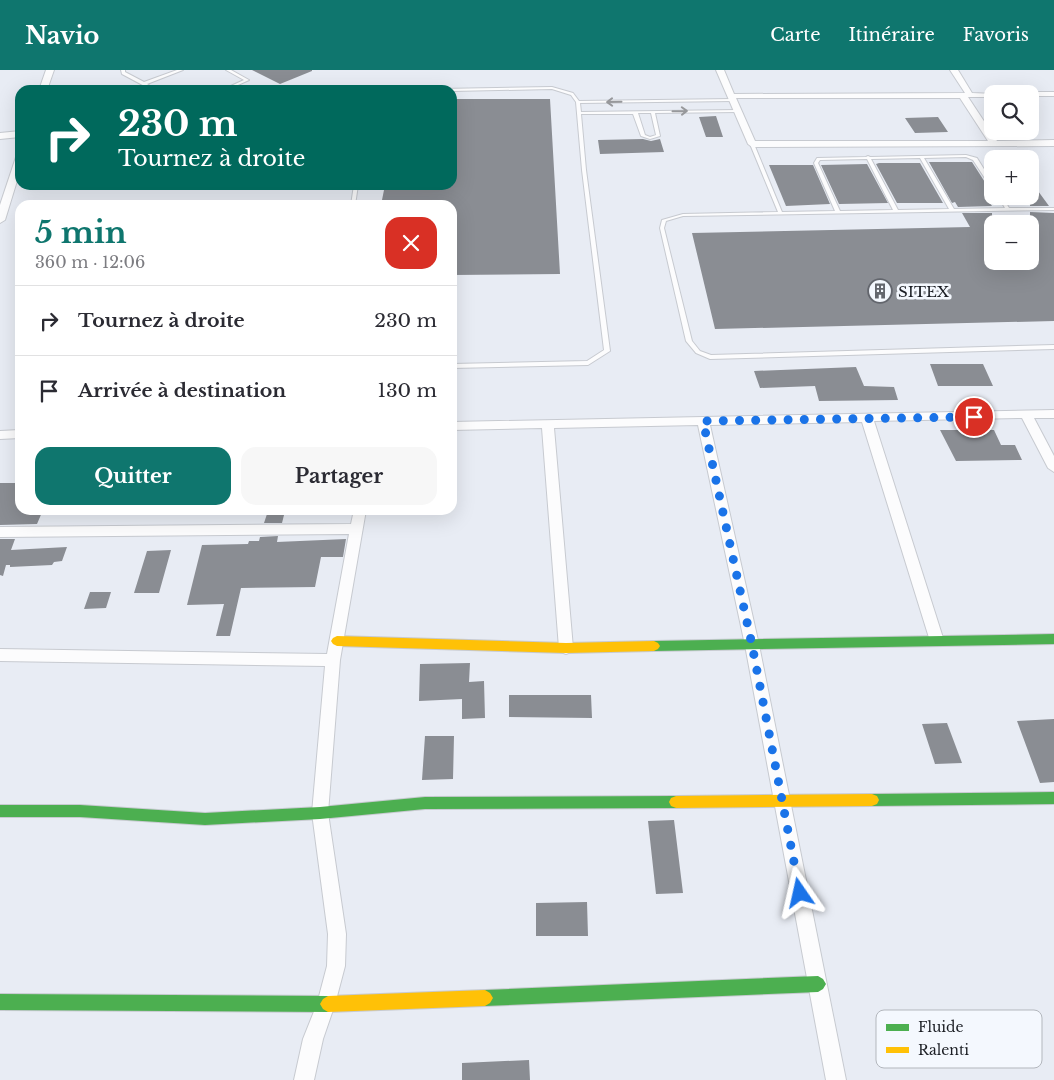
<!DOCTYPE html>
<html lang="fr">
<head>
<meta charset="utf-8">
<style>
  :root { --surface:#fff; --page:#f7f7f7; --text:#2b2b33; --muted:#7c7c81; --line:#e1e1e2; --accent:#0f766e }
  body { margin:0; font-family:"Libre Baskerville",serif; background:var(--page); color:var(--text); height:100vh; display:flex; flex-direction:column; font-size:19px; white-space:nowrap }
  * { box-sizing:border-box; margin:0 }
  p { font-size:16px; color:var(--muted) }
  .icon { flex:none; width:28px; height:28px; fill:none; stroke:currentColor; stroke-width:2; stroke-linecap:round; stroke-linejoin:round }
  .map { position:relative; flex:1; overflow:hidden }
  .sheet { position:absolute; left:15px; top:130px; width:442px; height:315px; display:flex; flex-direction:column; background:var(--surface); border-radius:15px; box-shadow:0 5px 20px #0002 }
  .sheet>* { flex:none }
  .banner { position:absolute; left:15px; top:15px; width:442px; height:105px; border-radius:15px; box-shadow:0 5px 20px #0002; background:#00695c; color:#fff; overflow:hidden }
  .buttons { position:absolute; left:984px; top:15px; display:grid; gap:10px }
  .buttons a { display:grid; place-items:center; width:55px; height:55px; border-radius:10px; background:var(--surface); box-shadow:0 5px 20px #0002; font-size:25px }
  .pin { position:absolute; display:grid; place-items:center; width:42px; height:42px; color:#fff; margin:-21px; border:2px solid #fff; border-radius:50%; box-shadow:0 1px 5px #0007 }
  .me { position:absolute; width:55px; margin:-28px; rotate:349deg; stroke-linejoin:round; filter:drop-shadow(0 0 4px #0008) }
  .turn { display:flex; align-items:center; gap:18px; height:105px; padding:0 20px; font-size:22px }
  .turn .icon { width:65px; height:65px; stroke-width:2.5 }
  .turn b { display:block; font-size:35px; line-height:42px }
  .round { display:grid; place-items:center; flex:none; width:52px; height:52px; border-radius:15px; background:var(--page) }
  .headline { display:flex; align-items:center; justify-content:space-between; height:85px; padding:0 20px }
  h1 { font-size:30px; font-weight:700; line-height:38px; color:var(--accent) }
  .button { display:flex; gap:10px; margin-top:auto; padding:10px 20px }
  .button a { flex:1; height:58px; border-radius:15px; background:var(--accent); color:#fff; font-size:20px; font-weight:700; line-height:58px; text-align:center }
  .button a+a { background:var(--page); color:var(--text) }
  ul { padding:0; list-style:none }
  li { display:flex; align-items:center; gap:15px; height:70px; padding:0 20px; border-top:1px solid var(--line) }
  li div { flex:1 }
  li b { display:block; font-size:19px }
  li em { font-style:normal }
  header { display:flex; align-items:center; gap:30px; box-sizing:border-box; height:70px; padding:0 25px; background:var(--accent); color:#fff }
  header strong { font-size:24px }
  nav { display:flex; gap:28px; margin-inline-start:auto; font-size:18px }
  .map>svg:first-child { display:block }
  .building { fill:#8a8d93 }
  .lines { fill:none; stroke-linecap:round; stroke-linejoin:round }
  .lane-casing { stroke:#c7cad0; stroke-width:2 }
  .street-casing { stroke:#c7cad0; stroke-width:2 }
  .fast-casing { stroke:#c7cad0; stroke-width:2 }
  .slow-casing { stroke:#c7cad0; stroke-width:2 }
  .lane { fill:#fcfcfd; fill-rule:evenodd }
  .street { fill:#fcfcfd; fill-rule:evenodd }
  .fast { fill:#4caf50; fill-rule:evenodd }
  .slow { fill:#ffc107; fill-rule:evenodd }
  .oneway { stroke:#97989b }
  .route { stroke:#1a73e8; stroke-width:9; stroke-dasharray:0 16.2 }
  .labels { text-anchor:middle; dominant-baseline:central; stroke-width:5; stroke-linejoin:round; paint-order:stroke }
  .far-poi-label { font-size:15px; fill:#1b1e24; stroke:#f4f8fe; text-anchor:start }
  .key { fill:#f4f8fe; stroke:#b3b7bd; stroke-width:1 }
  .key-label { font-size:14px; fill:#1b1e24 }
</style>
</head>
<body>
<header>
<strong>Navio</strong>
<nav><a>Carte</a><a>Itinéraire</a><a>Favoris</a></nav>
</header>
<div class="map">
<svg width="1054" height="1010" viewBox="0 0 1054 1010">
  <rect width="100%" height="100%" fill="#e8ecf4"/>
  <path class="building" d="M252 0H312V1L280 14Z
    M452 29H550L560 204 452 205V135H381L385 115H452Z
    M716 46 723 67H706L699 47Z
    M938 47 948 62 915 63 905 48Z
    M643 69 651 71 660 69 664 82 600 84 598 70Z
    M929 92H972L988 117 992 118V132L990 133 992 136 958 137 955 132 952 133Z
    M879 93H920L943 133H897L876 94Z
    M867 94 888 133 839 134 821 95Z
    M769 95H813L830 134 786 136Z
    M1030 110 1049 136H1030Z
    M1030 142 1054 143V251L715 259 692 163 970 157 962 143H992V191H1030Z
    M930 294H983L993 316H938Z
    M856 297 864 316 894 317 898 330 819 331 815 316 760 318 754 301Z
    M940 360H994L1001 375H1015L1022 390 956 391Z
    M0 413H20V440H43L37 454 0 455Z
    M268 441H285L282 453H264Z
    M278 466 277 472 346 469 343 487H321L315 517 241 518 230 566H216L224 534 187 535 202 475 248 474 249 471H259L260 467Z
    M0 469H15L11 480 67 477 62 491 54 492 52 495 10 497V495H6L3 506 0 505Z
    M171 480 159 523H134L147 481Z
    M90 522H111L106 538 84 539Z
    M470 593 469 612 484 611 485 648 462 649V629L419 631 420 594Z
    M509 625H591L592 648 509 647Z
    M1054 649V712L1040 713 1017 651Z
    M947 653 962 693 935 694 922 654Z
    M425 666H454L453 709 422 710Z
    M674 750 683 823 656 824 648 751Z
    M587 832 588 866H536V833Z
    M529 990 530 1010H462V993Z"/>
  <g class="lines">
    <g class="lane-casing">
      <path id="lane" d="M121 0H125V2L144 12 177 0H183L147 14 157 20H152L122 4Z
        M226 0H231L249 10 227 20H222L244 10Z
        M552 17 573 23 579 31 733 29 735 30 733 31 580 33 581 42 738 40 740 41 738 42 655 43 660 66 650 69 641 66 633 44H581L586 100 610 281 588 295 452 298V294L587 291 604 280 582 100 576 32 571 25 552 19 452 21V20H438L440 19ZM638 43H651L656 65 650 67 645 65Z
        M750 73 754 74 782 142 835 141 814 93 817 88 866 87 868 86 870 87 966 85 977 88 992 112V116H990L973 90 966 87 924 88 954 139 1005 138 998 126H1002L1009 138H1054V140L683 146 666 151 664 158 692 271 700 281 711 285 1054 275V279L710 289 696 283 686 271 660 158 662 150 683 144 778 142 750 74ZM920 88 949 139 898 140 871 89ZM867 89 893 140 840 141 818 93 820 90Z
        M354 115H358L355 135H351Z"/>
    </g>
    <g class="street-casing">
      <path id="street" d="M46 0H54L47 20H39Z
        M716 0H724L734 24 965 23 950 0H958L972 23 995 24H992V27H968L997 71 1054 70V76L752 77 748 74ZM736 28H960L988 71H755Z
        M1030 22H1054V26H1030V24H1026Z
        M20 61V67L0 69V63Z
        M20 84V101L5 150 0 153V135L16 87Z
        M1054 340V348H1034L1054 386V402L1048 398 1022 348 874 351 944 571 942 575H932L930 571 862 352 710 355 759 575 846 1010H826L745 575 698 355 554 358 573 578 571 582 566 584 561 582 559 578 542 358 452 360V352Z
        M20 360V368L0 369V361Z
        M354 440H366L340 590 328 743 346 864 345 896 335 934 323 969 314 1010H294L303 969 317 934 327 896 328 864 312 743 325 596 0 591V579L327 584 349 464 0 467V457L351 454Z"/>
    </g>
    <g class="fast-casing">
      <path id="fast" d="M1054 564V574L654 581 650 579 648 576 650 573 654 571Z
        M1054 722V734L872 736 867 734 865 730 867 726 872 724Z
        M676 726 681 728 683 732 681 736 676 738 425 739 320 749 205 755 80 747H0V735H80L205 743 320 737 425 727Z
        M818 906 823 909 826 914 823 919 818 922 485 936 480 933 477 928 480 923 485 920Z
        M0 924 328 926 333 929 336 934 333 939 328 942 0 940Z"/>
    </g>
    <g class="slow-casing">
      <path id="slow" d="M337 566 566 573 654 571 658 573 660 576 658 579 654 581 566 583 337 576 333 574 331 571 333 568Z
        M872 724 877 726 879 730 877 734 872 736 676 738 671 736 669 732 671 728 676 726Z
        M485 920 490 923 493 928 490 933 485 936 328 942 323 939 320 934 323 929 328 926Z"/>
    </g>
    <use href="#lane" class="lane"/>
    <use href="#street" class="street"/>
    <use href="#fast" class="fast"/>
    <use href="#slow" class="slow"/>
  </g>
  <defs><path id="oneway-shaft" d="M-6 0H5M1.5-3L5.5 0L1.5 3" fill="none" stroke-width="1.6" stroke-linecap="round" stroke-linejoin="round" transform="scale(1.25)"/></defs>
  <g class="oneway">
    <use href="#oneway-shaft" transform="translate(614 32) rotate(179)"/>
    <use href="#oneway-shaft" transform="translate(680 41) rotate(-1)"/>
  </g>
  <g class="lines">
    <path class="route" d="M800 823 752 575 703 351 974 347"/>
  </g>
  <defs>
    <g id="building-ring" transform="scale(1.25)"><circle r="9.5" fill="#f4f8fe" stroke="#63666d" stroke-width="1.5"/><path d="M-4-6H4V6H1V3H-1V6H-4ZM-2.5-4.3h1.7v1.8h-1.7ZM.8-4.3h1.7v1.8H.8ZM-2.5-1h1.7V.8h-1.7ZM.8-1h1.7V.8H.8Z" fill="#63666d"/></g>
  </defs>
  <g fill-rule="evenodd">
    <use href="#building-ring" x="880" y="221"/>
  </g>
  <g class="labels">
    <g class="far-poi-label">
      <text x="898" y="221">SITEX</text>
    </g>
  </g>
  <rect x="876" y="940" width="166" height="58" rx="8" class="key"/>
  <rect x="886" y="954" width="23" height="7" fill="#4caf50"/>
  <rect x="886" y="977" width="23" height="6" fill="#ffc107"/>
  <g class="key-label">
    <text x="918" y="962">Fluide</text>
    <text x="918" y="985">Ralenti</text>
  </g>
</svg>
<div class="buttons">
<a><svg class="icon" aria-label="search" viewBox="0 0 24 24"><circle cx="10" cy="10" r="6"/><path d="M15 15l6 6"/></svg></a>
<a>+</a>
<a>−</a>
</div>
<div class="pin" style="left:974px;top:347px;background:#d93025"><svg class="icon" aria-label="arrive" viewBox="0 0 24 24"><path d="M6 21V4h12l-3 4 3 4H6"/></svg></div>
<svg class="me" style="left:800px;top:823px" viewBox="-20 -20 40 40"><path d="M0-17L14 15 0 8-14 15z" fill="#1a73e8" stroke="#fff" stroke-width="4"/></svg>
<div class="banner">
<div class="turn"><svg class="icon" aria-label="right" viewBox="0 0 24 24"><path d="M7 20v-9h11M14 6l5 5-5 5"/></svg><div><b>230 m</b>Tournez à droite</div></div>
</div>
<section class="sheet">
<div class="headline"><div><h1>5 min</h1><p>360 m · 12:06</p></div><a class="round" style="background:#d93025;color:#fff"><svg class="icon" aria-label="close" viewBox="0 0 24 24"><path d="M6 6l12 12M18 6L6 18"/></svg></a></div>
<ul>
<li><svg class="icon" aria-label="right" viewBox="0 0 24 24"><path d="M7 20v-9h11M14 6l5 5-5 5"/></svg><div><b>Tournez à droite</b></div><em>230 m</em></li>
<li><svg class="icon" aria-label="arrive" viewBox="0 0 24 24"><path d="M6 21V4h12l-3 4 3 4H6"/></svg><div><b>Arrivée à destination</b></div><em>130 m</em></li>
</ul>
<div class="button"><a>Quitter</a><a>Partager</a></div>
</section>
</div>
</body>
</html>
